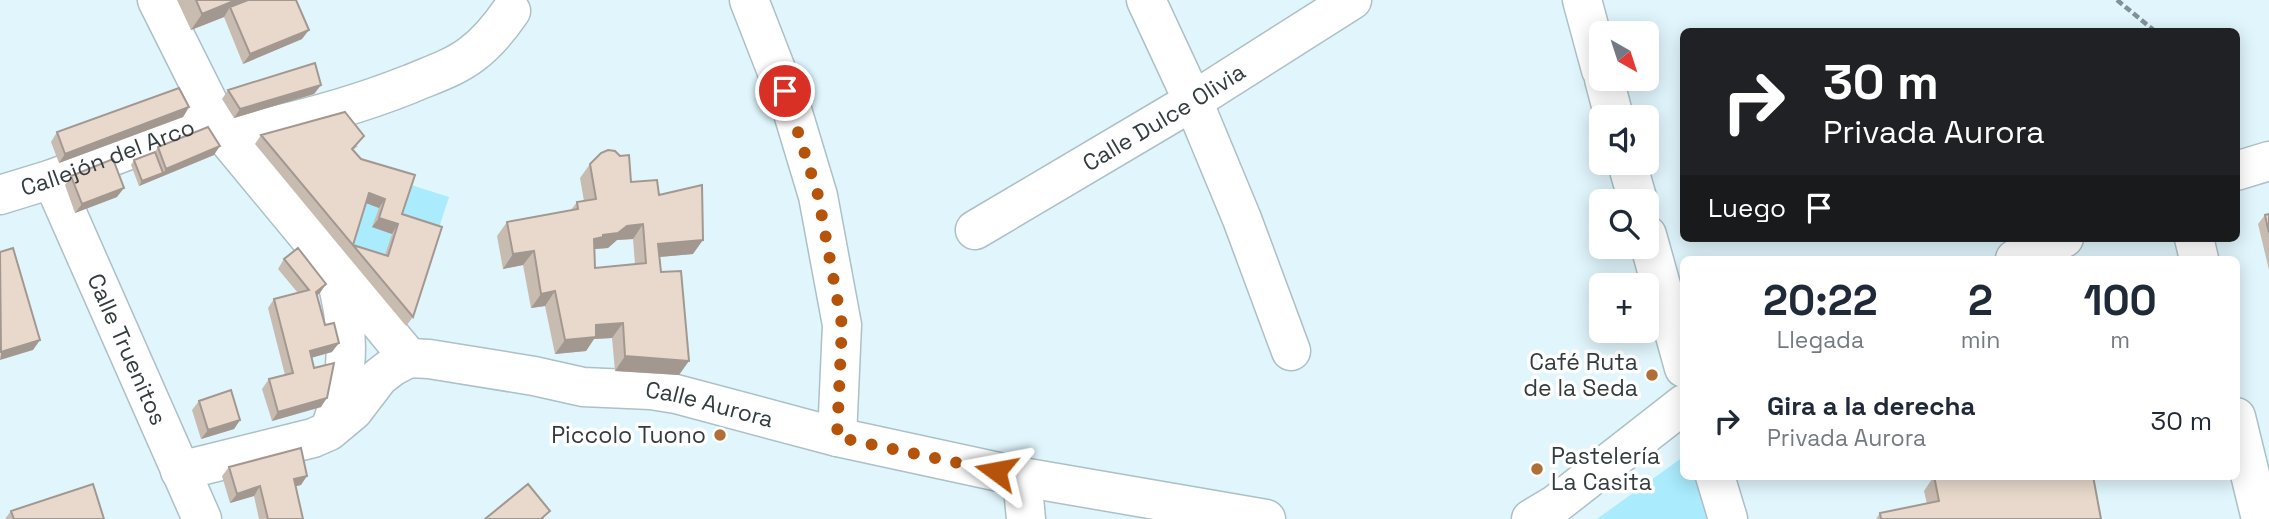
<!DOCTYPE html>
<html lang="es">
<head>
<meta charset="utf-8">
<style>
  :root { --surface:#fff; --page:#f6f6f7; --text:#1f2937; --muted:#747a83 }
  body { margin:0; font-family:"Space Grotesk",sans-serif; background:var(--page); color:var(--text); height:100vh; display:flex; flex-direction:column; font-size:26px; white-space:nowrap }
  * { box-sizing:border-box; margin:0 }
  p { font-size:23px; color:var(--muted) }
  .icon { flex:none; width:38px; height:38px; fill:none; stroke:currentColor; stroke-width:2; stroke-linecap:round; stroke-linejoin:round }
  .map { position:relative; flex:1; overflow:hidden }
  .details { position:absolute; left:1680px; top:256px; width:560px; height:224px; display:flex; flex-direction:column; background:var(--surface); border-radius:10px; box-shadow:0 4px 18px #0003 }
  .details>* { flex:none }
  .guide { position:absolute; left:1680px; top:28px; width:560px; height:214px; border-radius:10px; box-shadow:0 4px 18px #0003; background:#202124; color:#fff; overflow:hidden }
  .needle { width:46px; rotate:141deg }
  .tools { position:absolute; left:1589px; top:21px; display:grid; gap:14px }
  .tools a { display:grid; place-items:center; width:70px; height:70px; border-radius:10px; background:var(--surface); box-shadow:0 4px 18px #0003; font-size:35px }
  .pin { position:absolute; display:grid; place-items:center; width:60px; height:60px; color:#fff; margin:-30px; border:4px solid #fff; border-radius:50%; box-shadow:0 2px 7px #0007 }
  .me { position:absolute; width:77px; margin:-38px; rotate:283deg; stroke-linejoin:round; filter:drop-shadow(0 0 5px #0008) }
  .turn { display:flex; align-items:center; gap:24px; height:147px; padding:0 28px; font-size:32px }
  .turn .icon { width:91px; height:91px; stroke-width:2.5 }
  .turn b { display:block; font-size:49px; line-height:60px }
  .then { display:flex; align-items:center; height:66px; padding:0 28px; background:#0003; gap:14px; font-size:26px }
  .eta { display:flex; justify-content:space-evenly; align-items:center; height:119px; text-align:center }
  .eta b { font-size:42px; font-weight:700; line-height:49px }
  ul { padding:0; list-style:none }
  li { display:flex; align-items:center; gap:21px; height:91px; padding:0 28px }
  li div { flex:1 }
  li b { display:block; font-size:26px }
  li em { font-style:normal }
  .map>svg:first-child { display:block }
  .green { fill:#aaebfe }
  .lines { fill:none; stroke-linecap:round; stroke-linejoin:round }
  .minor-casing { stroke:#acc0c6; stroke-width:41 }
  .path { stroke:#829195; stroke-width:4.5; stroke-dasharray:7 3.5; stroke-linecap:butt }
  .minor { stroke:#fff; stroke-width:38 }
  .wall { fill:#c8bbb0; fill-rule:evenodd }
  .shaded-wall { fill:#a39890 }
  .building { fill:#e9d9cd; stroke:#a39890; stroke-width:2; fill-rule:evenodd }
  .route { stroke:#b45309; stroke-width:12; stroke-dasharray:0 21.6 }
  .poi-dot { fill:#af6f37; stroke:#fff; stroke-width:2.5 }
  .labels { text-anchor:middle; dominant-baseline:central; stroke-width:7; stroke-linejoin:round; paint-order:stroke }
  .street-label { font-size:23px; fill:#333c3e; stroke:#fff }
  .poi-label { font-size:23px; fill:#333c3e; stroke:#fff; text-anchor:end }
</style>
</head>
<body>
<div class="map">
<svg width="2269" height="519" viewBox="0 0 2269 519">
  <rect width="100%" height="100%" fill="#e0f5fc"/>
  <path class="green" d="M408 184 449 197 436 237 396 223Z
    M363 202 379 208 392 234 382 266 346 254Z
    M1683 457 1684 476H1702L1715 519H1597Z"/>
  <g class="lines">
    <g class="minor-casing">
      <g id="minor">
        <path d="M157 0 225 136 409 358"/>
        <path d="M749 0 793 113 818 196 842 325 837 437"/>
        <path d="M1146 0 1193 101 1242 219 1291 351"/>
        <path d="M1582 0 1601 70"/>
        <path d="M1604 79 1614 117"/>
        <path d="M225 136C288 124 350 108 410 84 431 75 454 68 472 54 488 42 500 27 511 11"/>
        <path d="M1627 163 1638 201"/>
        <path d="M2236 171 2269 161"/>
        <path id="s1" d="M52 179 202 519"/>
        <path id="s2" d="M0 195 52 179 214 118"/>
        <path id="s3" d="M975 230 1193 101 1352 0"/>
        <path d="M1647 235 1684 368"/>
        <path d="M2194 238 2199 259"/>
        <path d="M2015 259 2064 238"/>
        <path d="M2236 417 2261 519"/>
        <path d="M331 426C351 375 350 324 334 272"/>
        <path id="s4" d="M180 471 313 438 329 431 353 411 379 377 392 367 409 358 429 359 534 376 583 387 651 390 676 394 837 437 1022 477 1266 519"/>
        <path d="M1715 476 1728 519"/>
        <path d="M1022 477 1026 519"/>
        <path d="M1531 519 1556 504 1684 404"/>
      </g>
    </g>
    <path class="path" d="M2117 0 2156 32"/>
    <use href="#minor" class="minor"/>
  </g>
  <path class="wall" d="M177 0H296L302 39 243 64 224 17 191 30Z
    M321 85 314 94 234 118 222 99 228 90Z
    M189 107 183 117 59 163 51 142 57 132Z
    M261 135 358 146 353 150 402 214 413 317 406 326 346 254 353 245 346 254 255 144ZM366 203 379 208 372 227 392 234 385 255 353 245Z
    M158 147 214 155 139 186 131 165 134 160 155 152Z
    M590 164 659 195 693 254 659 257 661 272 679 375 615 371 612 338 594 339 586 351 555 354 545 306 531 308 523 265 503 269 497 236 507 222 571 210 577 202 584 201 580 178ZM633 239 635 264 595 268V249L608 248 617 240Z
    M71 176 117 197 75 213 65 185Z
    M2269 214V270L2258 224 2265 215Z
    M284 259 320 293 317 295 332 352 311 358 321 407 272 421 262 389 269 379 285 375 268 308 274 299 298 293 278 269Z
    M199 401 240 420 234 429 201 439 192 410Z
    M229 467 301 485 296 486 303 519H259L254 496 230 503 222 476Z
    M1934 476 2101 519H1876L1880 513 1927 504 1924 491Z
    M11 511 104 519H5Z"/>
  <path class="shaded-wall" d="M236 0H263L230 7 224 17 191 30 202 14Z
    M309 30 302 39 243 64 250 54Z
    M321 85 314 94 234 118 240 109Z
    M189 107 183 117 59 163 65 154Z
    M220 146 214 155 139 186 142 181 163 173 166 169Z
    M124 188 117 197 75 213 82 204Z
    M369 193 385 199 379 208 363 202Z
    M379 218 398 224 392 234 372 227Z
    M643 224 633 239 617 240 608 248 595 249 593 251 594 239 627 226Z
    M703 240 693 254 648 258 658 244Z
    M534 251 523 265 503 269 513 254Z
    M326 284 320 293 310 301 316 292Z
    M555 291 545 306 531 308 541 294Z
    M623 323 612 338 594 339 586 351 555 354 565 340 596 325Z
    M40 340 33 350 0 360 1 352Z
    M339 343 332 352 303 360 310 351Z
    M625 356 689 361 679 375 615 371Z
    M327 398 321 407 272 421 278 412Z
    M240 420 234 429 201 439 208 430Z
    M307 476 301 485 288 488 294 479Z
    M260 486 254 496 230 503 237 494Z"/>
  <path class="building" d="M196 0H236L202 14Z
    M248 0H296L309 30 250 54 230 7Z
    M315 63 321 85 240 109 228 90Z
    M179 88 189 107 65 154 57 132Z
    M345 112 364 136 352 149 361 159 415 175 402 214 442 227 413 317 261 135ZM369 193 385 199 379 218 398 224 388 256 353 245Z
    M208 127 220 146 166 169 158 147Z
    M608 150 615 151 620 156 629 155 631 182 657 180 659 195 702 185 703 240 658 244 661 272 681 271 689 361 625 356 623 323 596 325V337L565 340 555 291 541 294 534 251 513 254 507 222 578 209 577 202 596 199 590 164 601 153ZM643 224 646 263 595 268 594 239 603 237V235L618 233 627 226Z
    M155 152 163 173 142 181 134 160Z
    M113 159 124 188 82 204 71 176Z
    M2269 214V233L2265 215Z
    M13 248 40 340 1 352 0 252Z
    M298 248 326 284 316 292 325 325 334 323 339 343 310 351 314 368 334 363 327 398 278 412 269 379 293 373 274 299 309 290 284 259Z
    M231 390 240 420 208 430 199 401Z
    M301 448 307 476 294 479 303 519H268L260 486 237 494 229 467Z
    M1934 476H2093L2101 519H1881L1880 513 1939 501Z
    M93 484 104 519H14L11 511Z
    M528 484 550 511 542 518 543 519H485Z"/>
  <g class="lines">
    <path class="route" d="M785 91 818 195 842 325 837 437 996 471"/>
  </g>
  <g class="poi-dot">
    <circle cx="1652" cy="375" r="7"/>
    <circle cx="720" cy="435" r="7"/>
    <circle cx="1537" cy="469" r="7"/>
  </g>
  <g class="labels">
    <g class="street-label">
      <text stroke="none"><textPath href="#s3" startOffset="220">Calle Dulce Olivia</textPath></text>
      <text stroke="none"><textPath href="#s2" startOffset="114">Callejón del Arco</textPath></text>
      <text stroke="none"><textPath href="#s1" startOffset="186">Calle Truenitos</textPath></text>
      <text stroke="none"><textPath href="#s4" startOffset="569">Calle Aurora</textPath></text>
    </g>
    <g class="poi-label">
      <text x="1638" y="362">Café Ruta<tspan x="1638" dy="26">de la Seda</tspan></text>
      <text x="706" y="435">Piccolo Tuono</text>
      <text x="1551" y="456" text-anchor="start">Pastelería<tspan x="1551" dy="26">La Casita</tspan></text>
    </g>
  </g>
</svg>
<div class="tools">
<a><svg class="needle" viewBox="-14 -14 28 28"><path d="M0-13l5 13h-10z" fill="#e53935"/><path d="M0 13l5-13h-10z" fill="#747a83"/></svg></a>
<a><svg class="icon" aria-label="sound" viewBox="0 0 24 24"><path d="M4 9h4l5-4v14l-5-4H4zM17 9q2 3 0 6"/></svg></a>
<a><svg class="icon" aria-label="search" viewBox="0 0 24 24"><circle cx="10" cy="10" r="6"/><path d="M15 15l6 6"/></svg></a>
<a>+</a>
</div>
<div class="pin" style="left:785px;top:91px;background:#d93025"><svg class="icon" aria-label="arrive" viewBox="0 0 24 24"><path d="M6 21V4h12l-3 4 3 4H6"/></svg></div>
<svg class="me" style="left:996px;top:471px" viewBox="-20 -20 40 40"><path d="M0-17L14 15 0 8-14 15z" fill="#b45309" stroke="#fff" stroke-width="4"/></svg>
<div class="guide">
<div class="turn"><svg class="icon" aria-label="right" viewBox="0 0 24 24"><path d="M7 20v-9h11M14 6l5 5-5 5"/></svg><div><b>30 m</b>Privada Aurora</div></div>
<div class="then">Luego<svg class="icon" aria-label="arrive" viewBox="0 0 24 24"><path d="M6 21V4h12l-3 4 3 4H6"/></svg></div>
</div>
<section class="details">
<div class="eta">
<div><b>20:22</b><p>Llegada</p></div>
<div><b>2</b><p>min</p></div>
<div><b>100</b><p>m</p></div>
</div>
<ul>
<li><svg class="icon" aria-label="right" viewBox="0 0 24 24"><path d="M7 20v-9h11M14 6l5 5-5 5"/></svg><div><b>Gira a la derecha</b><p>Privada Aurora</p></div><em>30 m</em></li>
</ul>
</section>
</div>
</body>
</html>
